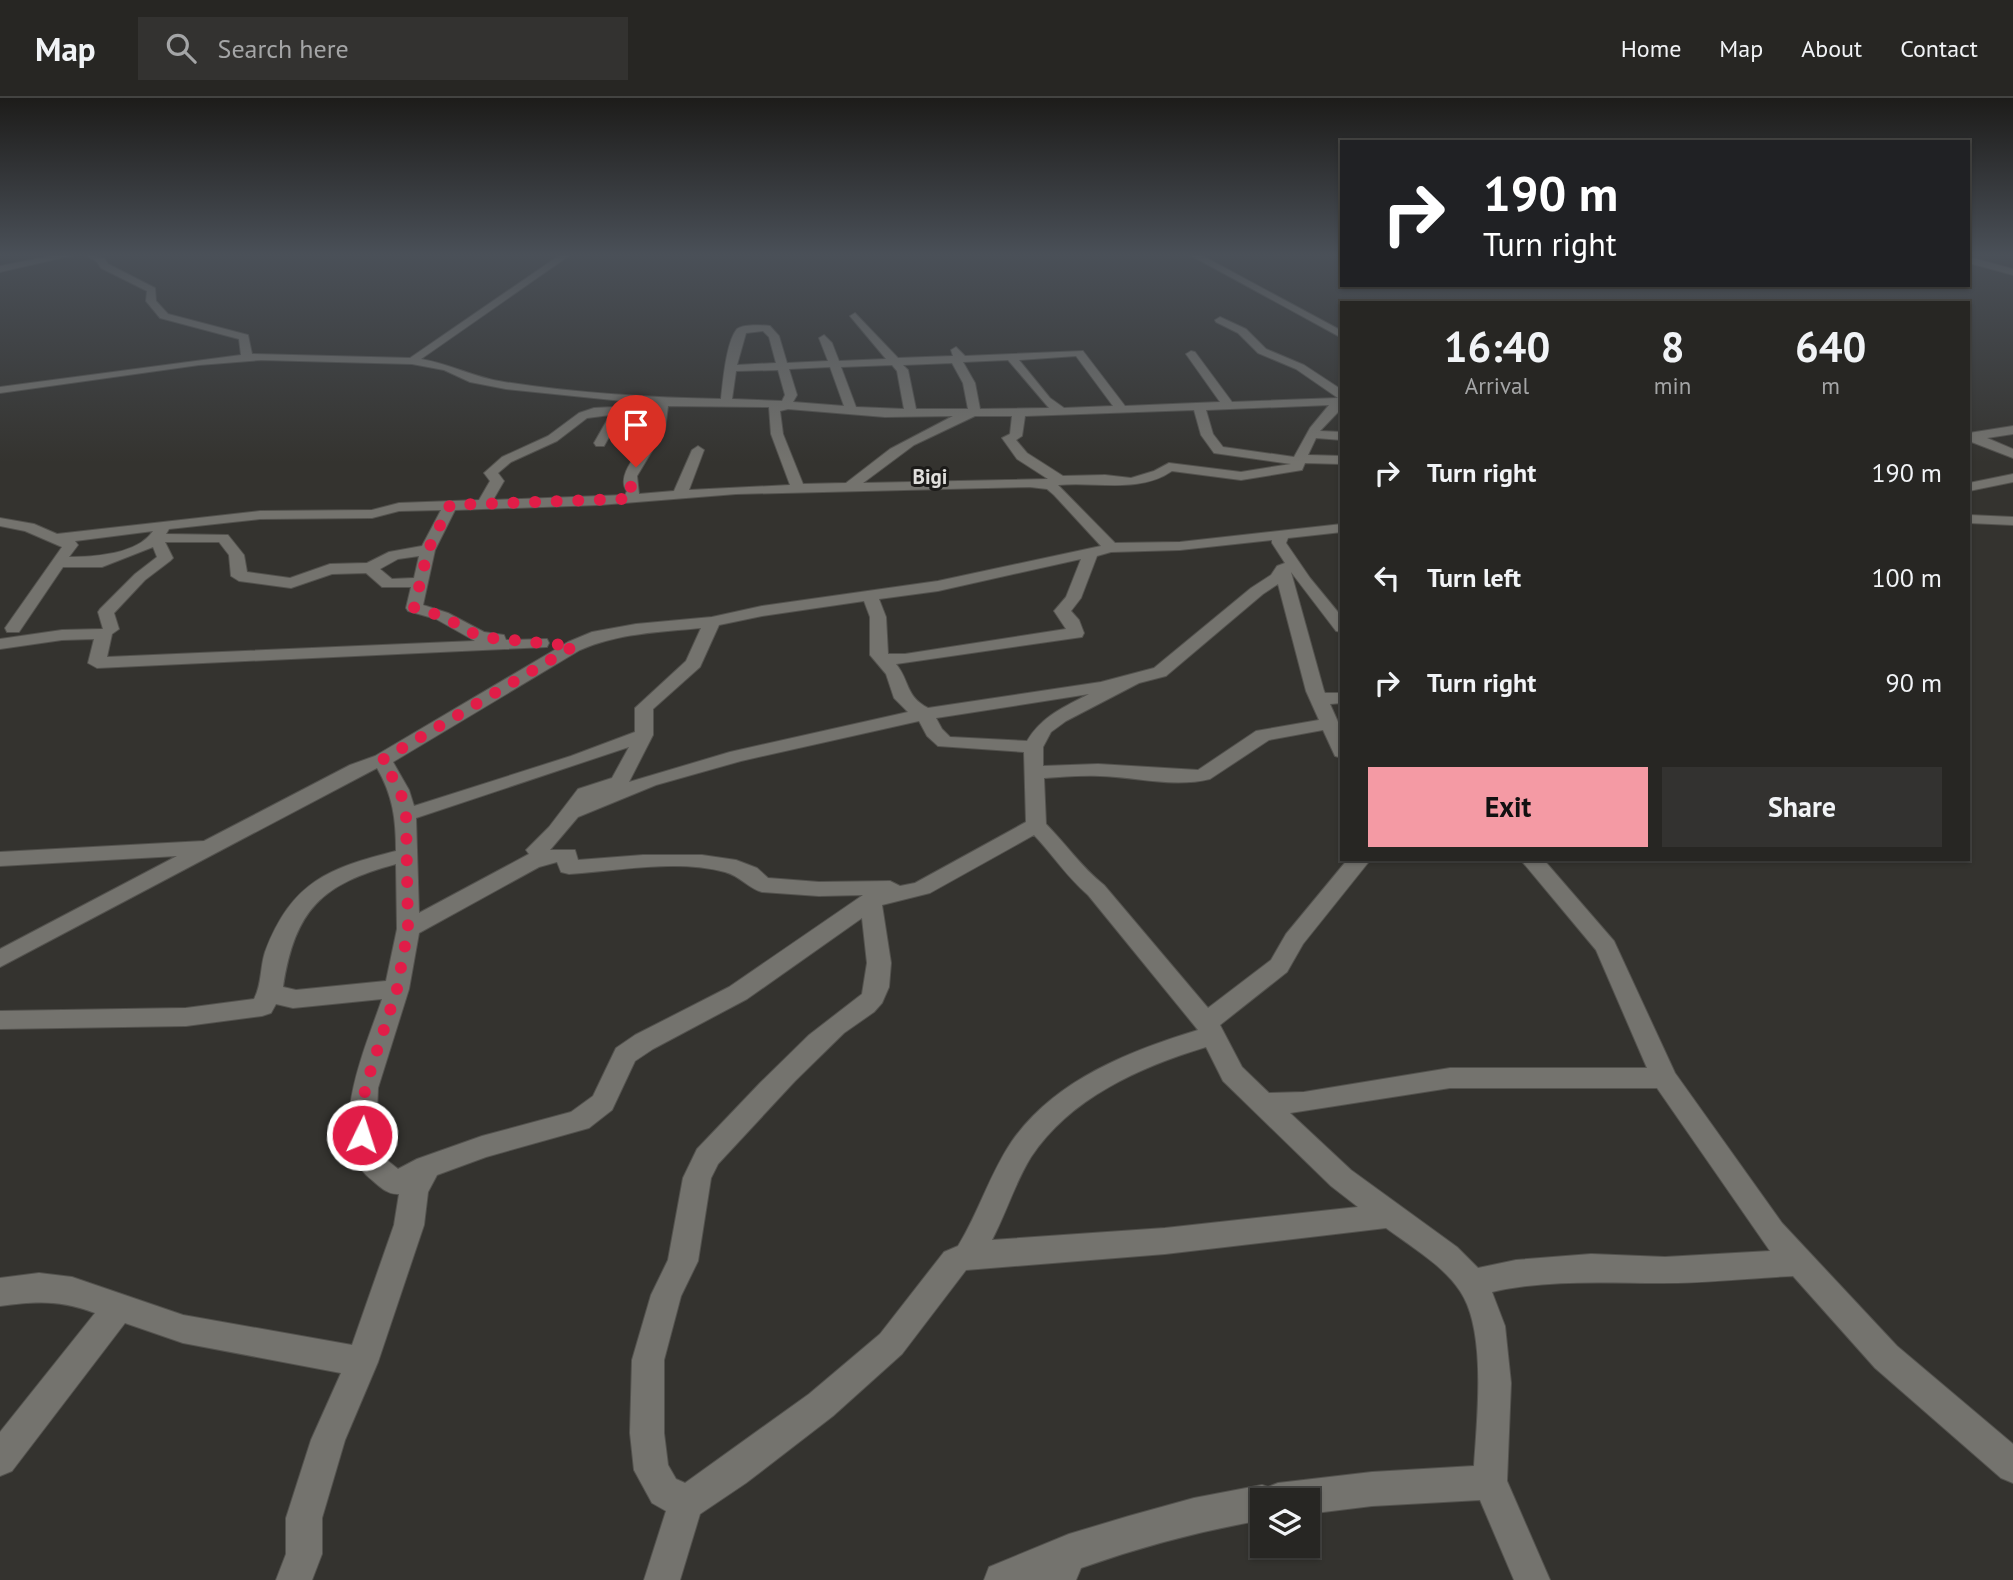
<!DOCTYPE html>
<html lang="en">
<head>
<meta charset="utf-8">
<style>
  :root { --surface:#272623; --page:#333230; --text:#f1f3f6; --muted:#a4a5a6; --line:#434341; --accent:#f49aa4 }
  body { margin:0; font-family:"PT Sans",sans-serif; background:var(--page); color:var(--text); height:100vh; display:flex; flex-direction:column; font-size:26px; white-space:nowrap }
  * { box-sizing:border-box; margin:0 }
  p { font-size:23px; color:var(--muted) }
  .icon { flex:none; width:38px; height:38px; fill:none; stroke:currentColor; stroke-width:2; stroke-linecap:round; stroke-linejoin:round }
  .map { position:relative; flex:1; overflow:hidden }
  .sheet { position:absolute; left:1340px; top:203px; width:630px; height:560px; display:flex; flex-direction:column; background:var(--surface); border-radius:0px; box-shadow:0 2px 5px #0004,0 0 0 2px var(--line) }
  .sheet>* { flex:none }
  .top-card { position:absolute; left:1340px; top:42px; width:630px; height:147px; border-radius:0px; box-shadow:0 2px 5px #0004,0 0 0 2px var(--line); background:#202124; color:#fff; overflow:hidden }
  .controls { position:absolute; left:1250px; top:1390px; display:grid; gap:14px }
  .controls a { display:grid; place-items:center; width:70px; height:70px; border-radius:0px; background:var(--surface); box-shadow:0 2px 5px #0004,0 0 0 2px var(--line); font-size:35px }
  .pin { position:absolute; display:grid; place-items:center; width:60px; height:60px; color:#fff; margin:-72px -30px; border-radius:50% 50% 50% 0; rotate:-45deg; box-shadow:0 0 7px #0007 }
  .pin .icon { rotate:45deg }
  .me { position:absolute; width:77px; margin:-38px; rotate:4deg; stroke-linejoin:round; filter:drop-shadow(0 0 5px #0008) }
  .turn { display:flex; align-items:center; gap:24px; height:147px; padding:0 28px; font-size:32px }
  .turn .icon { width:91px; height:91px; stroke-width:2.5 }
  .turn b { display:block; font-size:49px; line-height:60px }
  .eta { display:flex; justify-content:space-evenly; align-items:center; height:119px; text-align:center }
  .eta b { font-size:42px; font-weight:800; line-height:49px }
  .action { display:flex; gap:14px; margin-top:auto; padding:14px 28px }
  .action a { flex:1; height:80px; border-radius:0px; background:var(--accent); color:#111; font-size:28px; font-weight:800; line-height:80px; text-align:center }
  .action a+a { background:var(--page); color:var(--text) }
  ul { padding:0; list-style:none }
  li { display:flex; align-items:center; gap:21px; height:105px; padding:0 28px }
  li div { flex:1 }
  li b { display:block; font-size:26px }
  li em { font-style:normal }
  header { display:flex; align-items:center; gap:42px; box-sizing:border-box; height:98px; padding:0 35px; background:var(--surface); border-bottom:2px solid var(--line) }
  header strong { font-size:33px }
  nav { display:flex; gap:38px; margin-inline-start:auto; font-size:24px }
  .search { width:490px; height:63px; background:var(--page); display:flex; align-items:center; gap:18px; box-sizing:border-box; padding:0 24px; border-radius:0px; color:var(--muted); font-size:26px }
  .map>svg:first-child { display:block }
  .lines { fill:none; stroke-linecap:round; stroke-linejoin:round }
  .street-casing { stroke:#53524e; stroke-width:2 }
  .street { fill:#74736e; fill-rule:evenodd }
  .route { stroke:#e11d48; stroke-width:12; stroke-dasharray:0 21.6 }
  .labels { text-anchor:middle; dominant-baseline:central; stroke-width:6; stroke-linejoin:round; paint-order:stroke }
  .far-quarter-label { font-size:21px; font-weight:bold; fill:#e0dfdc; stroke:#1c1b19 }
</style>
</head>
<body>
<header>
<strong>Map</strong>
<div class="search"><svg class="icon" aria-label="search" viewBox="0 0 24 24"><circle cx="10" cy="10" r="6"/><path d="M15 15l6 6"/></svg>Search here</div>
<nav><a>Home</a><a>Map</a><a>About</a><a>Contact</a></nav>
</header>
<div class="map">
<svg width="2013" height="1482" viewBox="0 0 2013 1482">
  <rect width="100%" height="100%" fill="#34332f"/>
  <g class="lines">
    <g class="street-casing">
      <path id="street" d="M56 157H74L0 174V168Z
        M86 157 104 160 108 166 155 190 156 203 168 216 248 237 252 256 410 260 560 157H570L421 261C451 266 475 280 504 284 575 295 649 300 721 301 723 284 726 244 737 231 743 226 762 227 770 228L779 238 787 265 828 263 819 240 824 237 832 245 839 263 886 261 850 218 855 215 898 260 953 258 951 252 956 249 965 258 1083 253 1125 308 1220 304 1186 256 1191 253 1195 254 1232 304 1338 300 1296 271 1258 255 1238 235 1216 224 1215 222 1220 219 1246 231 1266 251 1304 267 1342 292 1340 312 1320 333 1342 334V342L1316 340 1308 357 1342 358V366L1305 365 1302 372 1241 382 1172 373C1139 396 1095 383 1058 387L1115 445 1180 444 1342 426V434L1288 440 1286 445 1310 480 1342 519V534L1336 533 1291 474 1324 593 1325 595H1342V605L1330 606 1342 633V660L1335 658 1323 632 1269 642 1210 681C1174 690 1136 679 1100 678 1081 677 1062 679 1044 680L1046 726C1066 746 1081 769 1104 787L1208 910 1271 862 1286 836 1348 761H1371L1303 846 1287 874 1220 927 1242 969 1269 995 1304 994 1450 970H1647L1596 852 1520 761H1543L1614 843 1675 975 1782 1125 1897 1248 2013 1346V1385L2001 1380 1875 1270 1793 1178C1750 1180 1706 1185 1663 1185 1605 1185 1549 1181 1492 1194L1505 1228 1511 1285 1507 1383 1550 1482H1514L1480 1402 1372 1408 1307 1416V1402H1262V1422C1200 1433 1140 1449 1081 1470L1076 1482H984L989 1469 1069 1436 1129 1418 1194 1400 1262 1387 1268 1389 1278 1385 1372 1374 1474 1368C1477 1320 1487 1233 1460 1193 1443 1167 1410 1148 1386 1130L1165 1156 966 1172 902 1256 833 1318 746 1385 700 1416 680 1482H644L666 1413 652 1405 634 1372 630 1335 632 1262 651 1197 668 1162 683 1080 697 1051 760 985 809 937 862 896 867 865 862 820 747 901 653 951 635 963 612 1012 589 1030 486 1059 437 1077 428 1094 424 1127 378 1264 345 1342 322 1420V1456L312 1482H276L286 1456V1420L311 1342 341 1275 183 1245 125 1225 12 1373 0 1378V1334L95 1215C60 1202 37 1203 0 1208V1180L39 1175 72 1179 183 1217 352 1247 394 1127 399 1096C388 1097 380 1089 372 1082 322 1044 366 949 382 901L293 910 276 906 271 915 262 918 186 928 0 931V913L186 910 254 901C262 886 260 869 265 854 292 783 329 770 396 753 396 721 393 698 377 670L0 869V851L177 758 0 768V754L204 743 350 667 375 658 568 544 592 534 636 526 712 519 762 508 938 483 1101 448 1054 397 1047 391 1030 389 736 396 599 407 455 412 435 452 423 507 448 515 484 534 504 537 506 542 547 541 549 545 547 549 97 570 88 565 94 541 62 542 0 551V541L62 532 103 531 98 514 100 511 135 476 157 459 153 449 102 469H63L19 534H7L5 530 62 449 25 433 0 428V420L34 426 57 436 260 413 372 412 399 405 479 402 490 383 484 375 502 359 548 338 579 315 594 310 614 309 623 303 506 291 470 284 444 272 412 266 261 262 199 267 0 295V289L241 257 239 241 160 220 146 203 147 193 101 170 97 164ZM763 233 769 239 776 265 737 267 746 235ZM1076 258 1113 308 1064 310 1050 300 1019 262ZM1008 262 1049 310 980 311 975 285 963 264ZM952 265 963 285 968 311H916L908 272 903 267ZM892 267 897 273 904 311 856 309 841 269ZM830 269 844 308 793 304 797 297 789 271ZM778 272 785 297 782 303 732 301 736 273ZM635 305 657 307C656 314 655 322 653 329 648 346 613 376 627 393L625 397 493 402 504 383 498 375 511 364 557 343 587 320 610 317 594 345 596 348H604L623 314ZM1329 307 1310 330 1294 359 1223 349 1213 336 1206 312ZM668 308 769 309 771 336 790 387 689 392 704 352 698 348 692 352 674 393 639 396 637 378 665 331ZM788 311 885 319 953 318 890 351 846 385 803 386 783 336 780 313ZM1194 312 1201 337 1214 355 1291 366 1241 374 1169 365 1154 373 1131 380 1105 377 1063 378 1027 355 1016 342 1022 338 1025 318ZM975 318H1012L1010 336 1002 340 1017 361 1048 381 863 385 914 347ZM441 412 422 448 389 454 367 465 330 466 290 480 247 474 244 457 228 437 166 436 169 431 260 421 372 420 399 413ZM153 433C138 456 94 459 69 459L78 447 75 443ZM1272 442V445L1285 465 1277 468 1271 477 1251 490 1154 570 1101 584 928 610C905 598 910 583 896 566L1082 539 1084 535 1079 522 1071 513 1081 500 1097 458 1111 454 1180 452ZM165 444H219L229 457 231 478 239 483 291 490 332 476 366 475 382 489H411L406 510 408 513 436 521 475 543 107 559 112 536 119 531 114 515 145 482 170 463 173 460ZM419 458 414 480 392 481 380 471 398 461ZM1081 461 1066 499 1054 513 1066 531 905 556H888L886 519 879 501 938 493ZM1278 486 1306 593 1319 622 1256 633 1198 672 1098 666 1043 668V649L1051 634 1066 623 1139 585 1166 578 1263 496ZM864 503 870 519V557L886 576 894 600 908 614 730 654 629 684 653 637V611L700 569 719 527 762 518ZM701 530 686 563 635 610V634L571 658 414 708 409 692 393 664 580 552C619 535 660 534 701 530ZM1089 596C1064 609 1042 618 1027 643L950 639 942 631 936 620ZM919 623 927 638 938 648 1024 654 1026 724 915 785 900 788 890 783 819 784 768 780 757 770 736 762 702 757H643L578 762 575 752H550L578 719 656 687 741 663ZM629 649 612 680 578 691 549 729 526 752 529 756 419 815 416 720ZM1034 737C1053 757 1067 779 1088 797L1198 932C1129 953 1055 982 1012 1043 990 1075 979 1114 958 1148L944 1154 880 1236 809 1296 685 1385 676 1381 668 1367 664 1335V1262L681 1198 698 1163 711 1080 718 1066 795 983 844 935 874 914 882 905 889 889 891 865 882 807 930 795ZM557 764 561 774 569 776C619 773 676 761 725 774 740 778 748 790 762 794L819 798 863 797 729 889 635 937 616 950 593 998 571 1014 482 1038 417 1061 398 1071 383 1059 376 1037 378 990 409 891 419 835 539 769ZM396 766 397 831 386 883 296 892 283 889C295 811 322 786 396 766ZM1206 949 1223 983 1331 1088 1358 1109 1165 1130 992 1142C1006 1115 1015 1085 1031 1059 1070 1000 1140 969 1206 949ZM1450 990H1657L1770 1153 1665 1159 1591 1156 1516 1162 1478 1170 1457 1149 1351 1072 1290 1015Z
        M1190 157H1201L1342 233V240Z
        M1969 159 2013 171V177L1969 165Z
        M2013 328V336L1987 340 2013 351V360L1969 343V335Z
        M2013 376V384L1969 393V385Z
        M1969 417 2013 419V427L1969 425Z"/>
    </g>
    <use href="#street" class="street"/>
  </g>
  <linearGradient id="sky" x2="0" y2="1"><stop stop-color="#1d1c1a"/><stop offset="0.43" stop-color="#4a5058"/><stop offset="1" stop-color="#4a5058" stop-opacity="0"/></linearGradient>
  <rect width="2013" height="365" fill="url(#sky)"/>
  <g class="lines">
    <path class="route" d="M362 1037 365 990 397 891 408 831 406 717 400 692 382 662 574 548 480 539 442 518 414 510 428 452 450 407 625 401 633 396 634 392 630 388 631 378 636 369"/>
  </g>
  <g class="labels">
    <g class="far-quarter-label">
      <text x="930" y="378">Bigi</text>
    </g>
  </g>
</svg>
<div class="controls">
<a><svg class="icon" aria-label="layers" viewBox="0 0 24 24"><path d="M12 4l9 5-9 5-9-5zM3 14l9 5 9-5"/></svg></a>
</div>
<div class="pin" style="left:636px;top:369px;background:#d93025"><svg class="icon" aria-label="arrive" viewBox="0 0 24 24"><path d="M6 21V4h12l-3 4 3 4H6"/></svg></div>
<svg class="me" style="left:362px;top:1037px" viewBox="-20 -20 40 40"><circle r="17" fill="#e11d48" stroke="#fff" stroke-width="3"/><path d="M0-11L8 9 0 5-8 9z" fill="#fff"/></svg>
<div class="top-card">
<div class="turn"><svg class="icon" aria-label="right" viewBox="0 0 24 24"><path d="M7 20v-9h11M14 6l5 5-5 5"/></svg><div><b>190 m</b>Turn right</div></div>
</div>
<section class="sheet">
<div class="eta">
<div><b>16:40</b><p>Arrival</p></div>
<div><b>8</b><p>min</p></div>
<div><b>640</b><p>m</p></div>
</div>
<ul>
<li><svg class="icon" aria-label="right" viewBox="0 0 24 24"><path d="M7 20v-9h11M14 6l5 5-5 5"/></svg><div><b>Turn right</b></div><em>190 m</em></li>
<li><svg class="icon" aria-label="left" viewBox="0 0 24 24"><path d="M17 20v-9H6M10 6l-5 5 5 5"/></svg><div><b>Turn left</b></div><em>100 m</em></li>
<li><svg class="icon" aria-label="right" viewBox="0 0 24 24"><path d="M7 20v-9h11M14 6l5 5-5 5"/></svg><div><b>Turn right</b></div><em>90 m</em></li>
</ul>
<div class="action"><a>Exit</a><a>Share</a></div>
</section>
</div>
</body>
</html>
